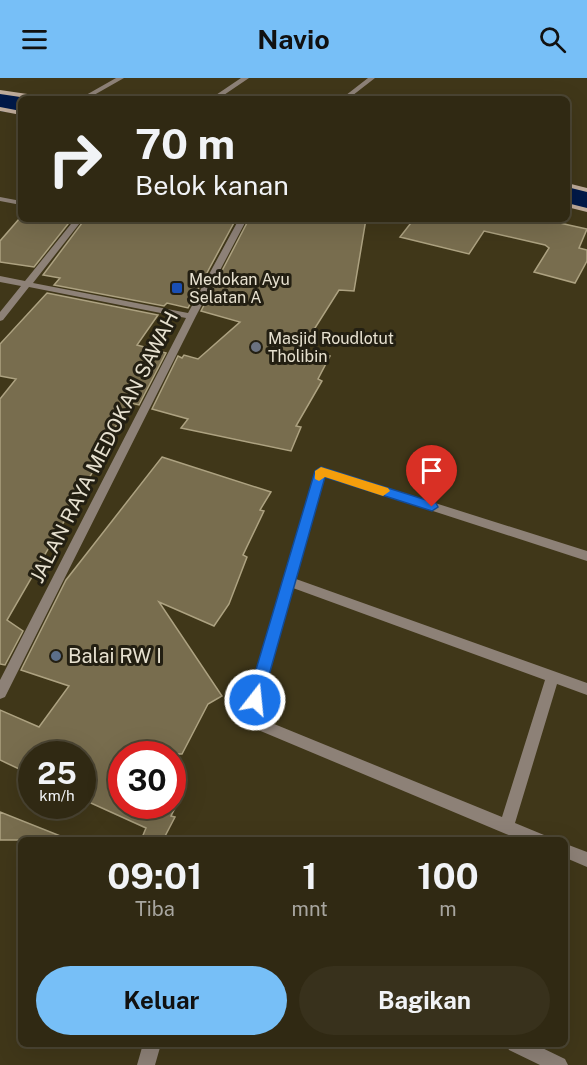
<!DOCTYPE html>
<html lang="id">
<head>
<meta charset="utf-8">
<style>
  :root { --surface:#302913; --page:#38311c; --text:#f1f3f6; --muted:#a8a6a0; --line:#4b4533; --accent:#77bff7 }
  body { margin:0; font-family:"Public Sans",sans-serif; background:var(--page); color:var(--text); height:100vh; display:flex; flex-direction:column; font-size:22px; white-space:nowrap }
  * { box-sizing:border-box; margin:0 }
  p { font-size:20px; color:var(--muted) }
  .icon { flex:none; width:33px; height:33px; fill:none; stroke:currentColor; stroke-width:2; stroke-linecap:round; stroke-linejoin:round }
  .map { position:relative; flex:1; overflow:hidden }
  .sheet { position:absolute; left:18px; top:759px; width:550px; height:210px; display:flex; flex-direction:column; background:var(--surface); border-radius:9px; box-shadow:0 6px 24px #0002,0 0 0 2px var(--line) }
  .sheet>* { flex:none }
  .guide { position:absolute; left:18px; top:18px; width:552px; height:126px; border-radius:9px; box-shadow:0 6px 24px #0002,0 0 0 2px var(--line); background:#302913; color:var(--text); overflow:hidden }
  .speed { position:absolute; left:18px; top:663px; display:flex; gap:12px; font-size:30px; font-weight:700; text-align:center }
  .speed>* { display:grid; place-content:center; width:78px; height:78px; border-radius:50%; background:var(--surface); box-shadow:0 6px 24px #0002,0 0 0 2px var(--line); line-height:1 }
  .speed small { font-size:15px; font-weight:400 }
  .speed .limit { border:9px solid #d22; background:#fff; color:#111 }
  .pin { position:absolute; display:grid; place-items:center; width:51px; height:51px; color:#fff; margin:-62px -26px; border-radius:50% 50% 50% 0; rotate:-45deg; box-shadow:0 0 6px #0007 }
  .pin .icon { rotate:45deg }
  .me { position:absolute; width:66px; margin:-33px; rotate:16deg; stroke-linejoin:round; filter:drop-shadow(0 0 4px #0008) }
  .turn { display:flex; align-items:center; gap:21px; height:126px; padding:0 18px; font-size:27px }
  .turn .icon { width:78px; height:78px; stroke-width:2.5 }
  .turn b { display:block; font-size:42px; line-height:51px }
  .eta { display:flex; justify-content:space-evenly; align-items:center; height:102px; text-align:center }
  .eta b { font-size:36px; font-weight:700; line-height:42px }
  .button { display:flex; gap:12px; margin-top:auto; padding:12px 18px }
  .button a { flex:1; height:69px; border-radius:36px; background:var(--accent); color:#111; font-size:24px; font-weight:700; line-height:69px; text-align:center }
  .button a+a { background:var(--page); color:var(--text) }
  header { display:flex; justify-content:space-between; align-items:center; height:78px; padding:0 18px; background:var(--accent); color:#111; font-size:27px; font-weight:700 }
  .map>svg:first-child { display:block }
  .lines { fill:none; stroke-linecap:round; stroke-linejoin:round }
  .river { fill:#011948; fill-rule:evenodd }
  .building { fill:#786d4e; stroke:#ada281; stroke-width:1.5 }
  .street { fill:#8d8177; fill-rule:evenodd }
  .secondary { fill:#beab9a; fill-rule:evenodd }
  .route { fill:#1a73e8; stroke:#114b97; stroke-width:1.5 }
  .slow { fill:#f59e0b }
  .transit-dot { fill:#1a4fb4; stroke:#231f12; stroke-width:2 }
  .worship-dot { fill:#6b7280; stroke:#231f12; stroke-width:2 }
  .service-dot { fill:#5c6f8a; stroke:#231f12; stroke-width:2 }
  .labels { text-anchor:middle; dominant-baseline:central; stroke-width:6; stroke-linejoin:round; paint-order:stroke }
  .far-poi-label { font-size:16px; fill:#e7e1d0; stroke:#231f12; text-anchor:start }
  .street-label { font-size:20px; fill:#e7e1d0; stroke:#231f12 }
  .poi-label { font-size:20px; fill:#e7e1d0; stroke:#231f12; text-anchor:start }
</style>
</head>
<body>
<header><svg class="icon" aria-label="menu" viewBox="0 0 24 24"><path d="M4 6h16M4 12h16M4 18h16"/></svg>Navio<svg class="icon" aria-label="search" viewBox="0 0 24 24"><circle cx="10" cy="10" r="6"/><path d="M15 15l6 6"/></svg></header>
<div class="map">
<svg width="587" height="987" viewBox="0 0 587 987">
  <rect width="100%" height="100%" fill="#403719"/>
  <g class="lines">
    <path class="river" d="M0 15 32 21H21V36L0 33Z
      M567 107 587 112V132L567 127Z"/>
  </g>
  <path class="building" d="M19 141H72L34 189 0 184V163Z
    M85 141H236L188 230 167 225 164 228 54 207 60 200 43 197Z
    M249 141H366L354 213 339 212 301 272 330 278 318 301 322 303 296 348 301 349 291 373 181 350 188 341 152 331 178 278 182 280 184 277 198 281 240 244 201 233Z
    M414 141H557L555 144 587 151 579 170 587 172V183L575 205 534 194 549 170 545 167 484 153 469 176 400 159Z
    M47 215 158 237 137 267 166 275 139 327 131 325 106 363 110 364 7 542 23 553 5 587 0 586V321L16 301 0 298V266Z
    M162 379 271 414 260 432 264 433 243 477 247 479 229 526 214 548 159 524 222 618 208 626 182 676H122V728H176L171 738 175 739 163 762H141L146 750 82 721V676H32V697L0 682V632L39 649 69 608 21 592 66 502Z
    M0 734 68 761V762H0Z"/>
  <g class="lines">
    <path class="street" d="M116 0H124L87 21H79Z
      M241 0H249L218 21H210Z
      M368 0H375L348 21H341Z
      M0 119 21 123V127L0 123Z
      M75 141H83L33 205 188 235 239 141H247L196 238 5 619 0 621V602L186 240 29 209 3 242 0 243V234L21 208 0 204V198L25 203Z
      M321 389 587 473V483L325 398 296 501 587 605V617L557 606 515 745 544 757 546 762H522L506 756 244 646 242 642 316 393ZM293 510 545 602 502 739 257 639Z
      M566 766 587 774V789L566 780Z
      M143 966H161L155 987H137Z
      M506 966H534L565 981 568 987H540L509 972Z"/>
    <path class="secondary" d="M0 12 48 19 51 21H34L0 16Z
      M0 29 21 33V37L0 33Z
      M567 105 587 110V114L567 109Z
      M567 125 587 130V134L567 129Z"/>
  </g>
  <path class="route" d="M321 389 436 425 438 429 432 433 325 399 262 622 260 627 255 629 249 627 247 622 315 393Z"/>
  <path class="slow" d="M321 389 388 410 390 413 383 418 325 399 319 403 315 401V393Z"/>
  <rect class="transit-dot" x="171" y="204" width="12" height="12" rx="3"/>
  <circle class="worship-dot" cx="256" cy="269" r="6"/>
  <circle class="service-dot" cx="56" cy="578" r="6"/>
  <g class="labels">
    <g class="far-poi-label">
      <text x="189" y="201">Medokan Ayu<tspan x="189" dy="18">Selatan A</tspan></text>
      <text x="268" y="260">Masjid Roudlotut<tspan x="268" dy="18">Tholibin</tspan></text>
    </g>
    <g class="street-label">
      <text transform="translate(104 369) rotate(-63)">JALAN RAYA MEDOKAN SAWAH</text>
    </g>
    <g class="poi-label">
      <text x="68" y="578">Balai RW I</text>
    </g>
  </g>
</svg>
<div class="speed"><div>25<small>km/h</small></div><div class="limit">30</div></div>
<div class="pin" style="left:432px;top:429px;background:#d93025"><svg class="icon" aria-label="arrive" viewBox="0 0 24 24"><path d="M6 21V4h12l-3 4 3 4H6"/></svg></div>
<svg class="me" style="left:255px;top:622px" viewBox="-20 -20 40 40"><circle r="17" fill="#1a73e8" stroke="#fff" stroke-width="3"/><path d="M0-11L8 9 0 5-8 9z" fill="#fff"/></svg>
<div class="guide">
<div class="turn"><svg class="icon" aria-label="right" viewBox="0 0 24 24"><path d="M7 20v-9h11M14 6l5 5-5 5"/></svg><div><b>70 m</b>Belok kanan</div></div>
</div>
<section class="sheet">
<div class="eta">
<div><b>09:01</b><p>Tiba</p></div>
<div><b>1</b><p>mnt</p></div>
<div><b>100</b><p>m</p></div>
</div>
<div class="button"><a>Keluar</a><a>Bagikan</a></div>
</section>
</div>
</body>
</html>
